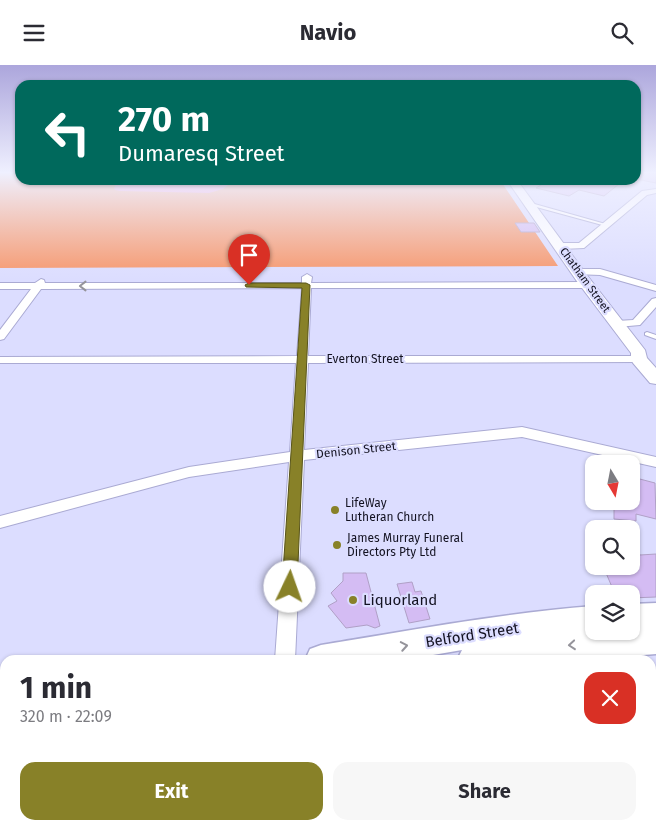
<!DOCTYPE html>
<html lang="en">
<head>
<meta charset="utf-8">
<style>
  :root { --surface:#fff; --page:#f7f7f7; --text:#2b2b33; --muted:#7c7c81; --accent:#888128 }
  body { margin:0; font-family:"Fira Sans",sans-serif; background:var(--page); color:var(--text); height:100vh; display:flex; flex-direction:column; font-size:19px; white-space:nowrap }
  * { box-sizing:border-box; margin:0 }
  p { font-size:16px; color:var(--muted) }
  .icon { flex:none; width:28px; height:28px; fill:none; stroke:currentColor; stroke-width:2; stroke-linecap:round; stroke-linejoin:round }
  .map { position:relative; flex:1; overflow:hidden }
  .panel { position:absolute; left:0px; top:590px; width:656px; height:175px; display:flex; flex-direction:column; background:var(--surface); border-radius:15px 15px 0 0; box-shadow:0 1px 4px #0004 }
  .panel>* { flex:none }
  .banner { position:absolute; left:15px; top:15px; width:626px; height:105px; border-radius:15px; box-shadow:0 1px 4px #0004; background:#00695c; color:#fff; overflow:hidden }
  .needle { width:32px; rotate:170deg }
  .controls { position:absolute; left:585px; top:390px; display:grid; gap:10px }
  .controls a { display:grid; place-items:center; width:55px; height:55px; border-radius:10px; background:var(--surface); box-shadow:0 1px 4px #0004; font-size:25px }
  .pin { position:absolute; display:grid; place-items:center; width:42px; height:42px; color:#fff; margin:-51px -21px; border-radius:50% 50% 50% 0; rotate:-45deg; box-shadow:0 0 5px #0007 }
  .pin .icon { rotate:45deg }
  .me { position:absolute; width:55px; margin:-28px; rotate:3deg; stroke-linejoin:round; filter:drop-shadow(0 0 4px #0008) }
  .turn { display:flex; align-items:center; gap:18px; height:105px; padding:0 20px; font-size:22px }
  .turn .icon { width:65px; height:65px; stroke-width:2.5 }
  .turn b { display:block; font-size:35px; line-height:42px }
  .round { display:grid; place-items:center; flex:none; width:52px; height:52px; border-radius:15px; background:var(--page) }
  .headline { display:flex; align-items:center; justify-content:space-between; height:85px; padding:0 20px }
  h1 { font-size:30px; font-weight:700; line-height:38px }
  .button { display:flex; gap:10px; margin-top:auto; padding:10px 20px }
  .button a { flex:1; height:58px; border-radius:15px; background:var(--accent); color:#fff; font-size:20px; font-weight:700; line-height:58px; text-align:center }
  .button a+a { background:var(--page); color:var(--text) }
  header { display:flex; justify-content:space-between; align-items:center; height:65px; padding:0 20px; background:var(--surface); font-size:22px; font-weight:700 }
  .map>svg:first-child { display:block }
  .green { fill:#f6966b }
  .water { fill:#f292ca }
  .building { fill:#d4bcf3; stroke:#b0a0c6 }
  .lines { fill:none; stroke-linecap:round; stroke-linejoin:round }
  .lane-casing { stroke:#aaaad3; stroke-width:2 }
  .street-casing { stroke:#aaaad3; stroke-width:2 }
  .secondary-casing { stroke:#aaaad3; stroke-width:2 }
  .primary-casing { stroke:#aaaad3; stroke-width:3 }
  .lane { fill:#fff; fill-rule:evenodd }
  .street { fill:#fff; fill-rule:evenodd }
  .secondary { fill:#fff; fill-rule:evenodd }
  .primary { fill:#fff; fill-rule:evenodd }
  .oneway { stroke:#95949b }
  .route { fill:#888128; stroke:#58541a }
  .poi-dot { fill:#888128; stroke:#dcddff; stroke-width:2 }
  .labels { text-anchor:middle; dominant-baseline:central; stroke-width:4.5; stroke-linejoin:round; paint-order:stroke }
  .far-street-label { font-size:11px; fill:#131221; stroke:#dcddff }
  .street-label { font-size:12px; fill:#131221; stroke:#dcddff }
  .poi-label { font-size:12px; fill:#131221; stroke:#dcddff; text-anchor:start }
  .near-poi-label { font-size:15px; fill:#131221; stroke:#dcddff; text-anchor:start }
  .near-street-label { font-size:15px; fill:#131221; stroke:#dcddff }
</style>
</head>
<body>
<header><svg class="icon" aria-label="menu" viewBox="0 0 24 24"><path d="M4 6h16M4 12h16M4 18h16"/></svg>Navio<svg class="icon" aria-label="search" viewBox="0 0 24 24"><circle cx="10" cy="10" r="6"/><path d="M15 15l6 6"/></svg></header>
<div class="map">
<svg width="656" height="765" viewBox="0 0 656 765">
  <rect width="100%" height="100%" fill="#dcddff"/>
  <path class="green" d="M0 108H20V115H500L558 201 0 203Z"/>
  <path class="water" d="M119 115H235L223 124 209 128 120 126 115 125 114 123Z"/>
  <path class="building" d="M636 108H656V118L636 114Z
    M549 115H624L604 131 579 125 569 131 536 123Z
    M515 158H534L540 167H521Z
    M636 413 655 418 656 454 636 449V456L614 454V436H631V427L637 428Z
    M631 474 640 490 656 489V532L631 533V529H615L603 501H631Z
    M343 508H366L380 561 375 563 367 560 346 563 328 541 337 536 331 528 343 516Z
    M412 517 415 527 421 526 430 554 409 558 397 519Z"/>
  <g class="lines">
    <g class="lane-casing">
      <path id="lane" d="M529 138H531L609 160 606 161 529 140Z
        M647 267 656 270V274L645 270V268Z
        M503 760H515L516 765H504Z"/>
    </g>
    <g class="street-casing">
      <path id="street" d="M656 124V128L647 130 584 183 561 184 557 181 561 178H579L642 126Z
        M578 204H600L656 220V226L600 210 575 209V205Z
        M307 209 312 212 311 218 587 217 592 220 587 223H311L308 291H639L645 294 639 297 308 298 304 385 522 362 656 392V402L522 372 304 395 295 595H275L289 397 189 412 0 463V451L189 402 290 387 296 298H0V292L297 291 302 223 41 224 4 274 0 275V265L31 224H0V218H35L41 214 44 215 45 218H302V212Z
        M656 233V242L640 260 617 262 612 259 617 256 633 255 652 234Z
        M5 647V667L0 668V648Z
        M262 760H286V765H262Z
        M580 760H604L606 765H582Z"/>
    </g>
    <g class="secondary-casing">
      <path id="secondary" d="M507 115H517L586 209 645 285 647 293 656 303V319L650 318 633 298 631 294V288L576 215Z"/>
    </g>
    <g class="primary-casing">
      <path id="primary" d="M656 538V589L580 595H457L462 585 404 595H305L310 584 321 580C412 565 502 548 594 541V566H631V539Z
        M5 664V729L0 731V666Z"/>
    </g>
    <use href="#lane" class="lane"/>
    <use href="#street" class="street"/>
    <use href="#secondary" class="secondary"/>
    <use href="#primary" class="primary"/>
  </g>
  <defs><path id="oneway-chevron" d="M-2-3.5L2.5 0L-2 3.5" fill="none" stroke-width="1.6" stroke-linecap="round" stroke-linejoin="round" transform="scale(1.25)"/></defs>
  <g class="oneway">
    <use href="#oneway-chevron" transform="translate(83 221) rotate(180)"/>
    <use href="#oneway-chevron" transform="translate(572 580) rotate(175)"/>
    <use href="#oneway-chevron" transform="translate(404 581) rotate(-10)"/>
  </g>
  <linearGradient id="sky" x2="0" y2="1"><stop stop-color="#aca6dc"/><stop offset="0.5" stop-color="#eff0ff"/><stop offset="1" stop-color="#eff0ff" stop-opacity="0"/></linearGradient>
  <rect width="656" height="215" fill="url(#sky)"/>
  <path class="route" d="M249 218H306L310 220 297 522 295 527 290 528 284 527 282 522 302 223 246 222 245 220Z"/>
  <g class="poi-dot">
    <circle cx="335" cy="445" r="5"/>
    <circle cx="337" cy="480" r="5"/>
    <circle cx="353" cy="535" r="5"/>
  </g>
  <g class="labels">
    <g class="far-street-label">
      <text transform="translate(585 215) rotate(54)">Chatham Street</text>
    </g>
    <g class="street-label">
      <text x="365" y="294">Everton Street</text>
      <text transform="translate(356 385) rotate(-6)">Denison Street</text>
    </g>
    <g class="poi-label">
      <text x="345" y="438">LifeWay<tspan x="345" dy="14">Lutheran Church</tspan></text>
      <text x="347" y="473">James Murray Funeral<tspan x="347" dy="14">Directors Pty Ltd</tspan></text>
    </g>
    <g class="near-poi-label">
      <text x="363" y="535">Liquorland</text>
    </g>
    <g class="near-street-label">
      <text transform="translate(472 570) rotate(-9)">Belford Street</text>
    </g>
  </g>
</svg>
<div class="controls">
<a><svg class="needle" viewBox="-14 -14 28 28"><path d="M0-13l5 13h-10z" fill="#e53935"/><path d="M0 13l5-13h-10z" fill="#7c7c81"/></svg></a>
<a><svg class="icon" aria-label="search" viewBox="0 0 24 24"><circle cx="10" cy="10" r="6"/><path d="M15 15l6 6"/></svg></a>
<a><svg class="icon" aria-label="layers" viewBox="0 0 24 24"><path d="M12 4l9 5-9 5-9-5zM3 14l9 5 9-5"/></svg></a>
</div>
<div class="pin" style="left:249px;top:220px;background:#d93025"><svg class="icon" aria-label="arrive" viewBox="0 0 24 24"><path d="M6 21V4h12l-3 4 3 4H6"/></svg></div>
<svg class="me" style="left:290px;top:522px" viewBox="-20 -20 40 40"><circle r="19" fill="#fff"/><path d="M0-13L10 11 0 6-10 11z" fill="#888128"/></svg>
<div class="banner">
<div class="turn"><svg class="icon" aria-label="left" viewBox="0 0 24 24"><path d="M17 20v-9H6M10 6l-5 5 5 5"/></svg><div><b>270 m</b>Dumaresq Street</div></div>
</div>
<section class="panel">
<div class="headline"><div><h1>1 min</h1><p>320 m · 22:09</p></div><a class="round" style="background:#d93025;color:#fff"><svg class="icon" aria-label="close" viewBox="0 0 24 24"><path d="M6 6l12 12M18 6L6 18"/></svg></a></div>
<div class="button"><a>Exit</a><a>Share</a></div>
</section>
</div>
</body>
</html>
